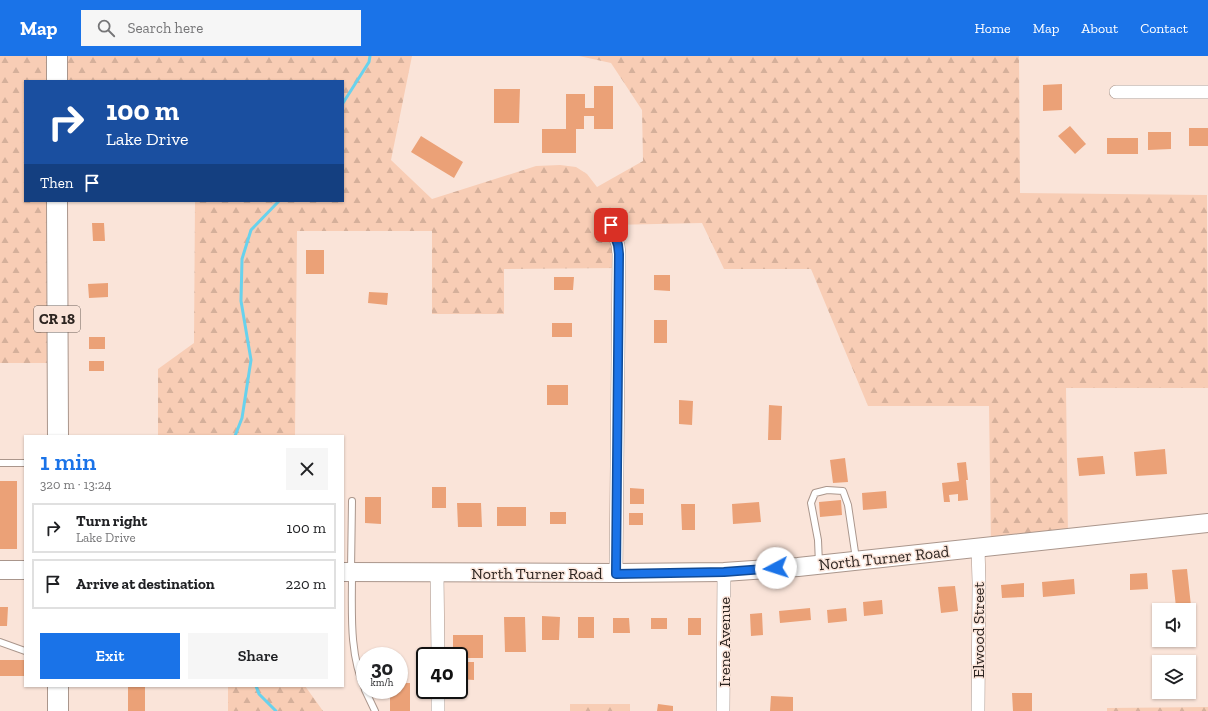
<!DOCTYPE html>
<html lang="en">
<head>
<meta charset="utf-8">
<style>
  :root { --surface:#fff; --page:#f6f6f6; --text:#202124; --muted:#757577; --line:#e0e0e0; --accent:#1a73e8 }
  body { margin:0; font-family:"Zilla Slab",serif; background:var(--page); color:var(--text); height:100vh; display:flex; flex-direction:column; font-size:15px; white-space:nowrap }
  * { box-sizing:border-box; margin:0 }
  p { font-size:13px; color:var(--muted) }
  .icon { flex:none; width:22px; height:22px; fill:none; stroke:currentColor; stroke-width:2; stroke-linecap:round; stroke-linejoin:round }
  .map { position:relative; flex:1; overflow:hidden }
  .details { position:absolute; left:24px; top:379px; width:320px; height:252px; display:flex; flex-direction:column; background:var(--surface); border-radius:0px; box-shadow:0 1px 3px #0004 }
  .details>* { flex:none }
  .hud { position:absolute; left:24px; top:24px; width:320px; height:122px; border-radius:0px; box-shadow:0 1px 3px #0004; background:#1a4fa0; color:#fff; overflow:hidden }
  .tools { position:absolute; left:1152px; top:547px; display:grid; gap:8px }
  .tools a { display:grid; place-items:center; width:44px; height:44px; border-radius:0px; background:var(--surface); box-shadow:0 1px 3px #0004; font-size:20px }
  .speed { position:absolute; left:356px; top:591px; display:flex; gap:8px; font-size:20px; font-weight:700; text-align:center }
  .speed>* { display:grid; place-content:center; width:52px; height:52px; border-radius:50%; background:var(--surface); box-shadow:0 1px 3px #0004; line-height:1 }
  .speed small { font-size:10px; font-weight:400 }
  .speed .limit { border:2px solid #111; border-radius:6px; background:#fff; color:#111 }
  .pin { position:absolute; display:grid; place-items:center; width:34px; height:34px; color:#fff; margin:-17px; border-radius:8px; box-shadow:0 2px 6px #0006 }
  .me { position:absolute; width:44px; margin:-22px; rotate:265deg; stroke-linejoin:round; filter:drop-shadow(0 0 3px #0008) }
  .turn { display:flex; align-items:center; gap:14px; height:84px; padding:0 16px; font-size:18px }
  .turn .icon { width:52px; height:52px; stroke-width:2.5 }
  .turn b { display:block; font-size:28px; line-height:34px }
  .then { display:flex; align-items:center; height:38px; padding:0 16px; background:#0003; gap:8px; font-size:15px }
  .round { display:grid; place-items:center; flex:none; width:42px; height:42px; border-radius:0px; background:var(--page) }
  .overview { display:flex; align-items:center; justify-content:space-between; height:68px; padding:0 16px }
  h1 { font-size:24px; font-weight:600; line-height:30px; color:var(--accent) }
  .cta { display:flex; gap:8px; margin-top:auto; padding:8px 16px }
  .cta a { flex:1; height:46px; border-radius:0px; background:var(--accent); color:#fff; font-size:16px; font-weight:600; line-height:46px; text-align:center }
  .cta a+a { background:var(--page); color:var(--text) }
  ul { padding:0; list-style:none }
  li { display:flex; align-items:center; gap:12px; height:50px; margin:0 8px 6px; padding:0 8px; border:2px solid var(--line); border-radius:0px }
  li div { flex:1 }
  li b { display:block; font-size:15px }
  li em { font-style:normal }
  header { display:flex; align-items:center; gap:24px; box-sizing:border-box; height:56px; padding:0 20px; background:var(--accent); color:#fff }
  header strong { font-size:19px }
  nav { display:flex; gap:22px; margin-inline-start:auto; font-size:14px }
  .search { width:280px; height:36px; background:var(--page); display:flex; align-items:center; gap:10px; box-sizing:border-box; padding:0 14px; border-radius:0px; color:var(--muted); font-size:15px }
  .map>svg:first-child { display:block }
  .forest { fill:url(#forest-firs) }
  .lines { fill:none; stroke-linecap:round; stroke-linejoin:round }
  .stream { stroke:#68d2ed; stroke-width:3 }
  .building { fill:#eba177 }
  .lane-casing { stroke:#aa968c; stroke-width:8 }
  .street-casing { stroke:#aa968c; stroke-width:14 }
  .secondary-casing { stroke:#aa968c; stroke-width:20 }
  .primary-casing { stroke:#aa968c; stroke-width:22 }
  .lane { stroke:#fff; stroke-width:6 }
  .street { stroke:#fff; stroke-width:13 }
  .secondary { stroke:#fff; stroke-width:18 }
  .primary { stroke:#fff; stroke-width:20 }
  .route-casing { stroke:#114b97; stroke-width:10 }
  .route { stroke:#1a73e8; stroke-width:7 }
  .labels { text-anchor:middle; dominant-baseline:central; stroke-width:3; stroke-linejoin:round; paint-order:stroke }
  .shield { fill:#fae4d9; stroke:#6a5e58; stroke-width:1 }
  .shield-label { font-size:15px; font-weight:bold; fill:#2d2521 }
  .street-label { font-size:16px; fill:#2d2521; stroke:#fae4d9 }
</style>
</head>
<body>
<header>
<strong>Map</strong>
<div class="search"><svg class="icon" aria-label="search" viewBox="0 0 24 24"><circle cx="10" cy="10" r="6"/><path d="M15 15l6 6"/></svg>Search here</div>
<nav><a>Home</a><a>Map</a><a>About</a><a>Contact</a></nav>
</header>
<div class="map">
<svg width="1208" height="655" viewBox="0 0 1208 655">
  <defs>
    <pattern id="forest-firs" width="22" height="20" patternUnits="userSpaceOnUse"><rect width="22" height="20" fill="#f8cdb5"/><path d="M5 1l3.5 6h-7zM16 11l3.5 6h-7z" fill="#d5b09b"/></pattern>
  </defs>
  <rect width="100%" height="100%" fill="#fae4d9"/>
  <path class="forest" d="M0 0H412L391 104 432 143 536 110 560 109 576 111 587 118 597 131 643 105 642 54 611 7 579 0H1019L1020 137 1207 139 1208 332H1066L1068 482 991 491 989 350H868L811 213H724L702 167 611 169 619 212 504 213V258H432V175H297L295 380H158V313L194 287 195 145H343V25H25V145H57V307H0Z
    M228 630H305L323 655H228Z
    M570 648H630V655H570Z
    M1208 651V655H1107V652Z"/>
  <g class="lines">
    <path class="stream" d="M343 47 369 6 370 0
      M235 380 242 362 251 304 241 245 242 203 251 174 279 145
      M256 630 259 638 276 655"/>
  </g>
  <path class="building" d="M1062 28V54L1043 55V29Z
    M594 30H613V73H594V60H584V73H576V97H542V73H566V38H585V52H594Z
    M494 33H520L519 67H494Z
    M1070 70 1086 88 1075 98 1058 80Z
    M1189 72H1208V90H1189Z
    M1148 76H1171V93L1148 94Z
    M421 80 463 106 454 122 411 96Z
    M1107 82H1138V98H1107Z
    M92 167H104L105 185H93Z
    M306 194H324V218H306Z
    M654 219H670V235L654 234Z
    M554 221H574L573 234H554Z
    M108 227V241L89 242 88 228Z
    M369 236 388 237 387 249 368 247Z
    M654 264H667V287H654Z
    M552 267H572V281H552Z
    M89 281H105V293H89Z
    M89 305H104V315H89Z
    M547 329H568V349H547Z
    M679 344 693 345 692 369 679 368Z
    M769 349 782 350 781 384H768Z
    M1165 393 1167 418 1136 420 1134 396Z
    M1103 400 1105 418 1079 420 1077 402Z
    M845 402 848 426 833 427 830 404Z
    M966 406 968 424H966L968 444 958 445V438L949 439 950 446H944L942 427 959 425 957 407Z
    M0 425H17V493H0Z
    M432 431H446V452H432Z
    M630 432 644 433V448H630Z
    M886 435 887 452 863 454 862 437Z
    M365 441H381V468L365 467Z
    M841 444 842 459 820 461 819 446Z
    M759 446 761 466 733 468 732 448Z
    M457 447H481L482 471H458Z
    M681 448H695V474H682Z
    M497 451H526V470H497Z
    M550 456H566V468H550Z
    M629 457H643V469H629Z
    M1187 513 1191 550 1176 551 1172 514Z
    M1147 517 1148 533 1130 534V518Z
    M1074 523 1075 538 1043 541 1042 526Z
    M1024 527V541L1002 542 1001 529Z
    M955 530 958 555 941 557 938 531Z
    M882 544 883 558 864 560 863 546Z
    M0 551H8L7 570H0Z
    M810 552 811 564 780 567 779 555Z
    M846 552 847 565 828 567 827 554Z
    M762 557 763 579 751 580 750 558Z
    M542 560 560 561 559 584H542Z
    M504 561H525L526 596H505Z
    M578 561H594V582H578Z
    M613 562H629L630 577H613Z
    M651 562H667V573H651Z
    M688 562H701V579H688Z
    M453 579H483V602H459V600H453Z
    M0 604H25V620H0Z
    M459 606H474V624L459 623Z
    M399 627H410V655H390V634H399Z
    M128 630H145V655H128Z
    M1012 637H1032V655H1013Z
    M771 640 793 641V655H770Z
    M658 648 673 650V655H657Z"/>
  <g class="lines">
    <g class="lane-casing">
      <path id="lane" d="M0 407H25
        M819 508 818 484 811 447 815 437 827 434 843 435 848 449 856 503
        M351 514 352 445
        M352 518C352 556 349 598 365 633
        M0 586 25 595
        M365 634 375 655"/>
    </g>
    <g class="street-casing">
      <path id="street" d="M1116 36H1208
        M610 166 618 189 619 198 616 517
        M978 492 979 526 978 655
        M437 517 438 600
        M438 634V655
        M723 655 724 516"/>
    </g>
    <g class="secondary-casing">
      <path id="secondary" d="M0 514H25
        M343 516 616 517 724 516 798 511 1208 467"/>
    </g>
    <g class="primary-casing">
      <path id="primary" d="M57 0V25
        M57 145 58 380
        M58 655V630"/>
    </g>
    <use href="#lane" class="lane"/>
    <use href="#street" class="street"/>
    <use href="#secondary" class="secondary"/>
    <use href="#primary" class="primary"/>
  </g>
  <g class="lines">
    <g class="route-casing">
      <path id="route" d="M611 169 618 189 619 198 616 518 724 516 776 512"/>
    </g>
    <use href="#route" class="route"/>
  </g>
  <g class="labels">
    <rect class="shield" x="34" y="250" width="46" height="26" rx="3"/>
    <g class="shield-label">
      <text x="57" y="263">CR 18</text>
    </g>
    <g class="street-label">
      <text transform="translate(884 502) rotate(-6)">North Turner Road</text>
      <text x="537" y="517">North Turner Road</text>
      <text transform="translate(978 574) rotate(-90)">Elwood Street</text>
      <text transform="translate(724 586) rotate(-90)">Irene Avenue</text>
    </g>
  </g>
</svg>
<div class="tools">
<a><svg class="icon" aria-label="sound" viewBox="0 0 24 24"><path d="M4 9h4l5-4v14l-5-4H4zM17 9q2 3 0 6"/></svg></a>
<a><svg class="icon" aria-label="layers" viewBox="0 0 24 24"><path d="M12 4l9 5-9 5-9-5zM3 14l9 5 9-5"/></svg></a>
</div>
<div class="speed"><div>30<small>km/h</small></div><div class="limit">40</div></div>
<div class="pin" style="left:611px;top:169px;background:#d93025"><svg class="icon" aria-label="arrive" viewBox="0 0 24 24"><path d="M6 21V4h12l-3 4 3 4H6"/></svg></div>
<svg class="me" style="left:776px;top:512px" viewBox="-20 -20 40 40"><circle r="19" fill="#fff"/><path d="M0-13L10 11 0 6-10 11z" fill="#1a73e8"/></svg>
<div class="hud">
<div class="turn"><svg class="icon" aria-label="right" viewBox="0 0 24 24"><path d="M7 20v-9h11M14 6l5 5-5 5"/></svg><div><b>100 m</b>Lake Drive</div></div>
<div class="then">Then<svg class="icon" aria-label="arrive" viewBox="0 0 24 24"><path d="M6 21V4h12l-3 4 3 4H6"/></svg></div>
</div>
<section class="details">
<div class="overview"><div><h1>1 min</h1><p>320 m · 13:24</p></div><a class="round"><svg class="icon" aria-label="close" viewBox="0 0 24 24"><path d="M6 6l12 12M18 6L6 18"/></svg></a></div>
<ul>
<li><svg class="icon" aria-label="right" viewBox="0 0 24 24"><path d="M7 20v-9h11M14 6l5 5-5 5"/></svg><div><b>Turn right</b><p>Lake Drive</p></div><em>100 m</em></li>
<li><svg class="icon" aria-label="arrive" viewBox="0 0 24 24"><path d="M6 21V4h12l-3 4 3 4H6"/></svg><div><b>Arrive at destination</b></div><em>220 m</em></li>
</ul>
<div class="cta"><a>Exit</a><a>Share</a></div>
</section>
</div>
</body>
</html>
